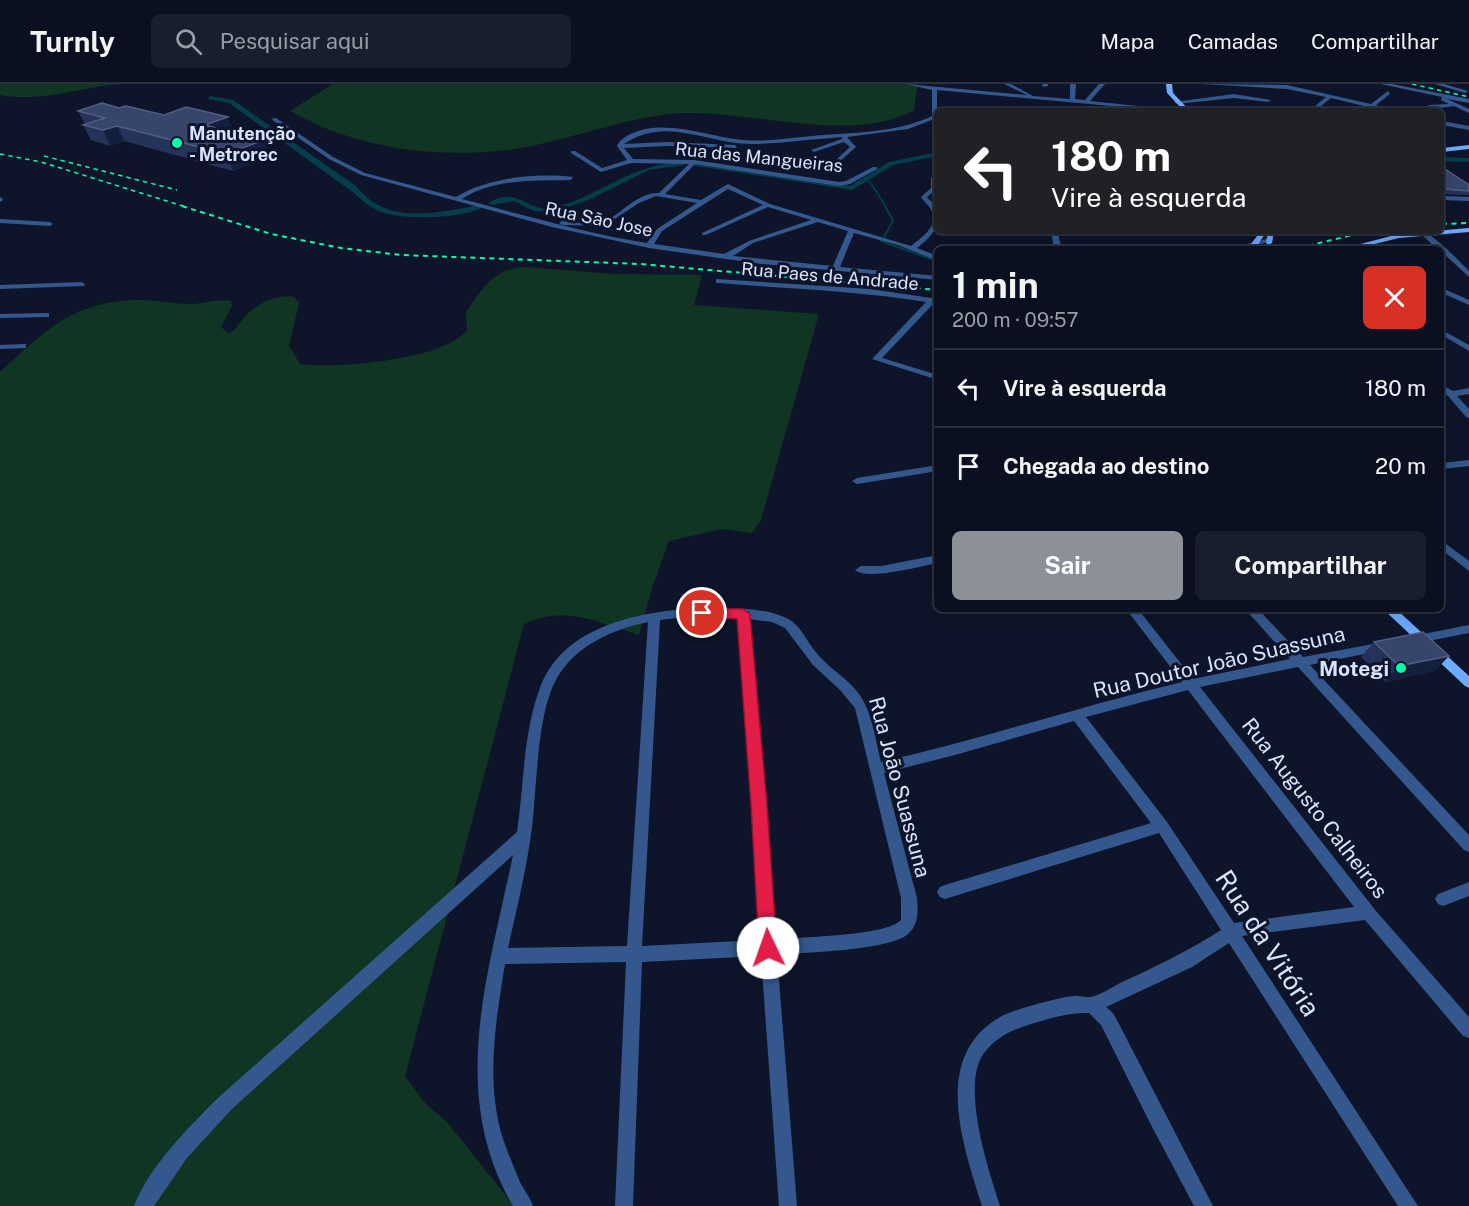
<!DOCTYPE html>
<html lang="pt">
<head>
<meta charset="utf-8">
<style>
  :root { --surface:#0a1020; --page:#181e2d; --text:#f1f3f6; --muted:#999da5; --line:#2a303e; --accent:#8c9099 }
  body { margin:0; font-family:"Public Sans",sans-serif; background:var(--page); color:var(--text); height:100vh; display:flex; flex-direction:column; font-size:22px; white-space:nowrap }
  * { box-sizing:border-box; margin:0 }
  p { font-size:20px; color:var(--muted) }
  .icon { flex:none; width:33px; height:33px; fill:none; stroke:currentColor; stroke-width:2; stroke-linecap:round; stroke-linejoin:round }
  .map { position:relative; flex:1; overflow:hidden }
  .side { position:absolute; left:934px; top:162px; width:510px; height:366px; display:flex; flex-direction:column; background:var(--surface); border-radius:9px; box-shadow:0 6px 24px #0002,0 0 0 2px var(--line) }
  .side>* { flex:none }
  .banner { position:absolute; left:934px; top:24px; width:510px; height:126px; border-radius:9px; box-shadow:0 6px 24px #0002,0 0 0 2px var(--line); background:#202124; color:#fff; overflow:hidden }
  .pin { position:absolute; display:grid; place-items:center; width:51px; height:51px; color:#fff; margin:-26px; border:3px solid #fff; border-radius:50%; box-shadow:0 2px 6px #0007 }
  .me { position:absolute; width:66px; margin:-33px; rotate:357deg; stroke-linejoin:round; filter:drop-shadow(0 0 4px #0008) }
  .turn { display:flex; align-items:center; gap:21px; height:126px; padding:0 18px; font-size:27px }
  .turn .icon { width:78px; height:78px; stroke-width:2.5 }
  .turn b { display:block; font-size:42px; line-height:51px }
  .round { display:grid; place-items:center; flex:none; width:63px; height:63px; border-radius:9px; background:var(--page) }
  .headline { display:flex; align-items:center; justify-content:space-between; height:102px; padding:0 18px }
  h1 { font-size:36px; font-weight:700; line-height:45px }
  .primary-button { display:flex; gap:12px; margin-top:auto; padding:12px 18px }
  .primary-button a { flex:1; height:69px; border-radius:9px; background:var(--accent); color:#fff; font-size:24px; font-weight:700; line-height:69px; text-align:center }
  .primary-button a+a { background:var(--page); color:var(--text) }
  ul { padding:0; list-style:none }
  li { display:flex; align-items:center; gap:18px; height:78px; padding:0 18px; border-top:2px solid var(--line) }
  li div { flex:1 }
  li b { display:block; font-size:22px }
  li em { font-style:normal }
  header { display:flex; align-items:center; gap:36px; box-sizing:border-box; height:84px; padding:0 30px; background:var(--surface); border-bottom:2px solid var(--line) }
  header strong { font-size:28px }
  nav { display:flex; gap:33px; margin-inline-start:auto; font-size:21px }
  .search { width:420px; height:54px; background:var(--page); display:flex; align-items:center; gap:15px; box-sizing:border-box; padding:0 21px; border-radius:9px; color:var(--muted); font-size:22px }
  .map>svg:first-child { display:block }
  .green { fill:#103523 }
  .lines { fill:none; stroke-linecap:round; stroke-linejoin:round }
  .stream-far1 { stroke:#053e4b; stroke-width:1.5 }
  .stream { stroke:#053e4b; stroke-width:2 }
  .canal { fill:#053e4b; fill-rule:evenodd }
  .street { fill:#34588d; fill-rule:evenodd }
  .secondary { fill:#6eabff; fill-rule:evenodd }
  .rail-far1 { stroke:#03ffa8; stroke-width:1.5; stroke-dasharray:4.5 4; stroke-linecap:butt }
  .rail { stroke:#03ffa8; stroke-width:2; stroke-dasharray:5 4.5; stroke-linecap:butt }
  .wall { fill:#253259 }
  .shaded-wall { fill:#141f3f }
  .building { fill:#38456b; stroke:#515e82; stroke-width:1.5 }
  .route { fill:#e11d48; stroke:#92132f; stroke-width:1.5 }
  .poi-dot { fill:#03ffa8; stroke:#0e152a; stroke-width:2 }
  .labels { text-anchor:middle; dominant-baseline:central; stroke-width:6; stroke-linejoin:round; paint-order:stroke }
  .far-poi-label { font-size:18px; font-weight:bold; fill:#d7e4ff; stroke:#0e152a; text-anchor:start }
  .far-street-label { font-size:18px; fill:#d7e4ff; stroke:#0e152a }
  .street-label { font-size:21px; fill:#d7e4ff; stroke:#0e152a }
  .poi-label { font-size:21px; font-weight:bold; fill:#d7e4ff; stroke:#0e152a; text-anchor:end }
  .near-street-label { font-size:26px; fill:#d7e4ff; stroke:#0e152a }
</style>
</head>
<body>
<header>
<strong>Turnly</strong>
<div class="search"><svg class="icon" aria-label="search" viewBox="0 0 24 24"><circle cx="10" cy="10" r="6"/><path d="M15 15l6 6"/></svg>Pesquisar aqui</div>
<nav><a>Mapa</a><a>Camadas</a><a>Compartilhar</a></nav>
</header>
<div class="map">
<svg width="1469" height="1122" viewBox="0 0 1469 1122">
  <rect width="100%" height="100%" fill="#0e152a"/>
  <path class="green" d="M0 0H121C82 3 39 19 0 11Z
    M333 0H917V4L914 26C854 60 753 27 685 29 629 31 575 55 520 64 443 76 358 66 290 27Z
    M524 183 615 190 702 191 694 221 819 230 761 436 752 449 722 445 669 457 652 504 639 551C596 538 567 521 524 540L405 992 425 1019 447 1038 514 1122H0V288C44 247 75 216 139 216 155 216 170 219 186 220 201 221 217 214 231 217L232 222 221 243 228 249C236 246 237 242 242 236 254 221 276 209 294 213L299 219 289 262 300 280C337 285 444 276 467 246L466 228C484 203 492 186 524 183Z"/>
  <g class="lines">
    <path class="stream-far1" d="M864 95 870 98 886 123"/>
    <path class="stream" d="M884 153 893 137 885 122
      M881 157 937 177"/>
    <path class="canal" d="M210 12 233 16 356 102C361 108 367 114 373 118 403 138 447 127 479 121L483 123C462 135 404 136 381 128 368 123 360 114 350 106L229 19 208 15Z
      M938 68V72L893 81 852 106 690 81 693 79 850 102 889 78Z
      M1442 73 1469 74V78L1442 77Z
      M682 78 684 81 649 86 588 116 553 128 534 127 514 117 492 121 488 119C519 101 529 130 553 124 601 112 628 81 682 78Z"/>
    <path class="street" d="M906 0 1027 11 1004 0H1011L1033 12 1070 15V0H1076L1075 15 1085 16 1099 0H1105L1090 17 1185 27H1165L937 6V34L908 45 847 53 856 63 838 79 836 76 850 63 844 58 814 68 811 66 842 55V53C811 55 780 60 749 60 704 59 666 32 624 60L667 58 735 61 737 64 667 62 624 64 633 75 694 76 839 98 846 97 873 83H877V85L850 100 839 102 695 80 665 110 701 116 728 100 770 120 911 162C920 155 937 143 933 130 931 123 924 118 921 113L931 104V94L938 89 937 105 927 113C930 117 936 121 937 125 943 142 929 155 917 164L938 172V177L898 161 854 149 840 183 938 192V196L761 180 649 164 552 143 361 91 329 75 271 35 276 34 333 73 365 89 456 113C488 93 537 89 573 93L571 96C534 97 495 94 462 115 524 131 585 149 647 159L657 145 697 119 656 112 639 119 604 142 562 141 559 139 562 137C573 138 589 141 600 139 617 135 637 107 659 109L689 80 631 79 601 88 571 69V67H575L602 84 627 76 617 62C622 51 641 45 652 44 683 41 712 53 743 56 766 58 789 54 812 52 852 48 894 50 932 32V6ZM728 105 763 121 702 149V151H706L768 123 811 136 749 157 724 170 654 160 662 147ZM818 138 848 147 833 182 733 172 753 159Z
      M1042 0H1048V2L1043 3Z
      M1202 0 1287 1 1371 20 1388 7 1390 10 1376 21 1397 27 1373 24 1368 27 1365 25 1368 23 1331 14 1315 27H1309L1326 13 1287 5Z
      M1381 0H1392L1469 15V19L1447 15 1469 25V29L1454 22 1419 27 1429 21 1449 20 1441 16 1442 13Z
      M1435 0H1444L1468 7 1465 9Z
      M1234 10 1271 16 1268 18 1234 14 1177 20 1174 18Z
      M1442 37 1469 42V46L1442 41Z
      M1442 112 1469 113V117L1442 116Z
      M0 113 3 115 2 117 0 118Z
      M0 135 50 138 53 140 50 142 0 139Z
      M1051 147H1057L1062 165H1054Z
      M1421 148C1432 148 1460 178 1469 187V193L1442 168V165H1437L1421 150Z
      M1270 154 1273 156 1272 157 1242 165H1229Z
      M716 195 870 205 938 215V219H934L882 274 938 291V296L872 275 926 218C858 207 788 205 719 199H716Z
      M81 198 85 200 84 202 0 205V201Z
      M1442 204 1469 216V221L1442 209Z
      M49 229V233H46L0 234V230Z
      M1442 246 1469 261V267L1442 251Z
      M23 260H26V264L0 265V261Z
      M1442 301 1453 307 1469 304V310L1457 312 1469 325V334L1466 333 1448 312 1442 308Z
      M1469 376V382L1442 385V379Z
      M938 381V387L857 400 852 397 857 394Z
      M1442 457 1469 477V487L1442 466Z
      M938 471V479C920 482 868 497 855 486L861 482H881Z
      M684 525C714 525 757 521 784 533 800 539 805 555 815 567 826 582 843 591 855 605 872 624 875 654 881 678 983 655 1081 622 1182 598L1126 525H1138L1193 595 1290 575 1245 525H1258L1303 573 1384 558 1388 559 1390 562 1388 565 1384 566 1310 581 1469 751V768L1464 766 1298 583 1200 603 1376 827 1469 933V954L1463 952 1365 836 1242 852 1418 1122H1398L1229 859 1192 883 1106 923 1113 929 1119 940 1213 1122H1194L1149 1037 1101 941 1089 929C1069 928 1053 934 1034 939 1014 945 997 952 984 969 960 1002 989 1087 1000 1122H982C963 1061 930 971 1002 932 1013 926 1060 913 1073 912 1079 911 1085 914 1091 913 1100 911 1111 904 1120 899 1155 883 1188 867 1221 846L1159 749 945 815 940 813 937 808 940 803 945 801 1151 739 1074 637 955 671 884 689 917 814C918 826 919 840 909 849 892 867 804 868 777 871L797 1122H779L761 872 642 878 633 1122H615L626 878 505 880C496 936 485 998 503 1055 508 1069 514 1084 520 1098 524 1106 530 1113 533 1122H513C447 1008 489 889 513 771L232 1025 187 1074 154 1122H134C151 1080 188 1044 219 1013L517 748C524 701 523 649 540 604 561 546 629 530 684 525ZM684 533 738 534 760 856 642 862 660 536ZM749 535 772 538 785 544 813 581 840 606 855 624 901 814V836C887 852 800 853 776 855ZM648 538 627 862 508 864C517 824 527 783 532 743 537 702 537 628 557 594 575 562 613 545 648 538ZM1188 606 1354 823 1234 839 1167 738 1086 633Z
      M1469 541V549L1413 560 1407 556 1413 552Z
      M1469 798V812L1443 822 1438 820 1435 815 1438 810Z"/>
    <path class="secondary" d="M1166 0H1172L1173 9 1190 27H1184L1167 9Z
      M1469 61V65L1442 68V64Z
      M1469 144V148L1399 154 1354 165H1341L1399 150Z
      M1261 147H1267L1255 165H1247Z
      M1268 147H1274L1272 159 1269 161 1266 159Z
      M1383 525H1396L1469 592V604L1465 602Z"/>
    <path class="rail-far1" d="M1412 0 1469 13
      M0 70 41 78 186 123
      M44 72 177 106"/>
    <path class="rail" d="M182 122 271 150 341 164 401 171 640 180 938 206
      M1442 140 1469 139
      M1299 164 1369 147"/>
  </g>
  <path class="wall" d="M119 24 164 31 264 56 270 72 233 87 124 57 110 62 91 56 83 41 85 40 78 27Z
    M1442 83 1469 101V111L1442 110Z
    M1374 558 1435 587 1385 598 1361 573Z"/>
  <path class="shaded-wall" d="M228 33 234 48 205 41Z
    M117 42 124 57 110 62 103 46Z
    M264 56 270 72 233 87 226 70Z
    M1449 572 1435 587 1385 598 1399 582Z"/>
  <path class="building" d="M102 19 119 24 126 22 164 31 186 23 228 33 205 41 264 56 226 70 117 42 103 46 83 41 105 34 78 27Z
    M1442 83 1469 101V107L1445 105 1442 107Z
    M1423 548 1449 572 1399 582 1374 558Z"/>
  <path class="route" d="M702 524 743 525 750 530 767 721 777 864 774 871 768 873 761 871 759 864 751 721 737 535 697 533 695 529Z"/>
  <g class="poi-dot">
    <circle cx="177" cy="59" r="6"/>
    <circle cx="1401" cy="584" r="6"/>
  </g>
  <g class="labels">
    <g class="far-poi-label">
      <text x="189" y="49">Manutenção<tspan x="189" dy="21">- Metrorec</tspan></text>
    </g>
    <g class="far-street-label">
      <text transform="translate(759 73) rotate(6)">Rua das Mangueiras</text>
      <text transform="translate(599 135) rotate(12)">Rua São Jose</text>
      <text transform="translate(830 192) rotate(5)">Rua Paes de Andrade</text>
    </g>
    <g class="street-label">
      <text transform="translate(1219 578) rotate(-13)">Rua Doutor João Suassuna</text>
      <text transform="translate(900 703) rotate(75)">Rua João Suassuna</text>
      <text transform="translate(1315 724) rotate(52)">Rua Augusto Calheiros</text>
    </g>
    <g class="poi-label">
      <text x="1389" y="584">Motegi</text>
    </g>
    <g class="near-street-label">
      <text transform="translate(1268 859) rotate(57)">Rua da Vitória</text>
    </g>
  </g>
</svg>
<div class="pin" style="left:702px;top:529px;background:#d93025"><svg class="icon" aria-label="arrive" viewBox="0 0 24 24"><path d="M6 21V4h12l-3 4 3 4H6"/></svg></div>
<svg class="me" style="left:768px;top:864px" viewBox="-20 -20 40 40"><circle r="19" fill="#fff"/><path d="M0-13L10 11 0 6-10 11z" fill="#e11d48"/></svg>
<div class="banner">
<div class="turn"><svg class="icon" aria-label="left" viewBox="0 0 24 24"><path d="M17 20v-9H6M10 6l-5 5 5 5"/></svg><div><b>180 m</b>Vire à esquerda</div></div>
</div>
<section class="side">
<div class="headline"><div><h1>1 min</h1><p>200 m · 09:57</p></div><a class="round" style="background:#d93025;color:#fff"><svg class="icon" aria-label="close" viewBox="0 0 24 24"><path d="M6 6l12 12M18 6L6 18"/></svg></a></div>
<ul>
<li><svg class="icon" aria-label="left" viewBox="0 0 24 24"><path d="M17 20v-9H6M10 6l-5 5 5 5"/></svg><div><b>Vire à esquerda</b></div><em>180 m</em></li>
<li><svg class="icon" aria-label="arrive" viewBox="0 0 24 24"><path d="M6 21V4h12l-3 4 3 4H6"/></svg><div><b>Chegada ao destino</b></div><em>20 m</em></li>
</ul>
<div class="primary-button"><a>Sair</a><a>Compartilhar</a></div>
</section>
</div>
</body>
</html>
